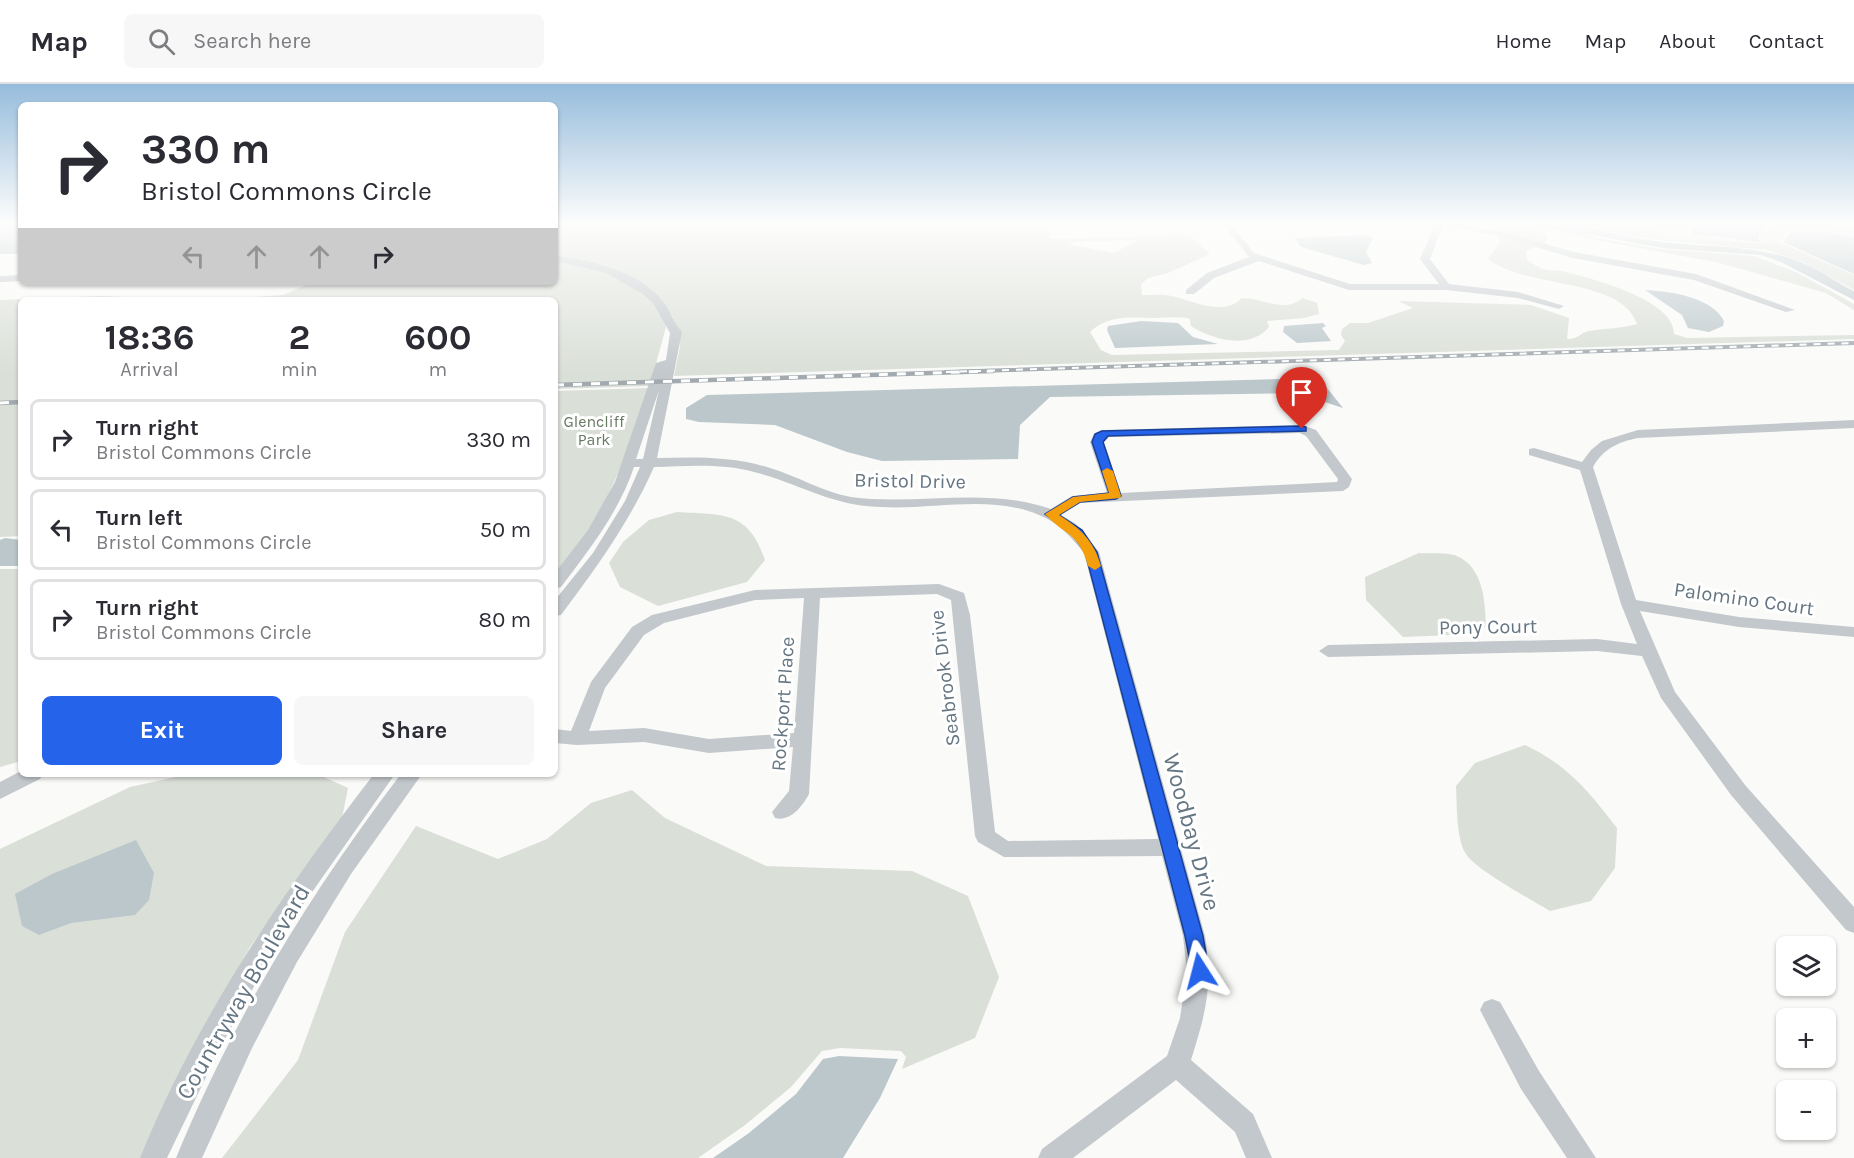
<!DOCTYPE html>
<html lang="en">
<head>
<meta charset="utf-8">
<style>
  :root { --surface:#fff; --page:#f7f7f7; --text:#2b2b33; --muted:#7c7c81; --line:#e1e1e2; --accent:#2563eb }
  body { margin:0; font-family:Karla,sans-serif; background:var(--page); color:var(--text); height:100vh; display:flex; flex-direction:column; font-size:22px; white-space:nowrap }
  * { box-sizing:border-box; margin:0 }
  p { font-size:20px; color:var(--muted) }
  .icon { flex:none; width:33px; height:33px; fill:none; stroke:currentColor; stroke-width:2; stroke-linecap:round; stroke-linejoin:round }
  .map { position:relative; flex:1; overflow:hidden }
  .panel { position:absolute; left:18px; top:213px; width:540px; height:480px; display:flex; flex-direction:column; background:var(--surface); border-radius:9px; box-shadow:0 2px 4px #0004 }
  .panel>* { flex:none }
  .banner { position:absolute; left:18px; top:18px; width:540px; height:183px; border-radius:9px; box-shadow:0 2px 4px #0004; background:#fff; color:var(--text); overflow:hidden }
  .fabs { position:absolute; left:1776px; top:852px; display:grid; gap:12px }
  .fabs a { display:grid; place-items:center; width:60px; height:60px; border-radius:9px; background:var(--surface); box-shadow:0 2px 4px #0004; font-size:30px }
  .pin { position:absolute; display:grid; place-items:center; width:51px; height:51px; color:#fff; margin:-62px -26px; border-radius:50% 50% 50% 0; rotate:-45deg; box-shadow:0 0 6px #0007 }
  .pin .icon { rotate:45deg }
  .me { position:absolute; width:66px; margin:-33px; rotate:351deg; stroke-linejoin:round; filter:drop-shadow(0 0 4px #0008) }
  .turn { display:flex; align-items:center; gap:21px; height:126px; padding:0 24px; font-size:27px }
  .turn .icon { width:78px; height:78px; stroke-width:2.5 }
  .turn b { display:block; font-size:42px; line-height:51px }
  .lanes { display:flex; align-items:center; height:57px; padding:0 24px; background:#0003; justify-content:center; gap:30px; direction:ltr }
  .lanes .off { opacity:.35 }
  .eta { display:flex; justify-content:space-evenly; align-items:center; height:102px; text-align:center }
  .eta b { font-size:36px; font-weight:700; line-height:42px }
  .button { display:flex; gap:12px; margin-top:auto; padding:12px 24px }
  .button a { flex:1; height:69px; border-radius:9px; background:var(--accent); color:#fff; font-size:24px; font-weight:700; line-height:69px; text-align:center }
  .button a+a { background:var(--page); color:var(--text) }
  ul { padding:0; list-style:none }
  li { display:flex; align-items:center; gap:18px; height:81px; margin:0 12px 9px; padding:0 12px; border:3px solid var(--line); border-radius:9px }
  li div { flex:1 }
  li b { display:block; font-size:22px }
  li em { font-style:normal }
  header { display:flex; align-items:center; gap:36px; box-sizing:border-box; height:84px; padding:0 30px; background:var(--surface); border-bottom:2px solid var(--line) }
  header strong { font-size:28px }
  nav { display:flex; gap:33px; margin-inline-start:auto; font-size:21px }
  .search { width:420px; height:54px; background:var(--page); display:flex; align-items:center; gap:15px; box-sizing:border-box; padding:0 21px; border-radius:9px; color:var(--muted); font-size:22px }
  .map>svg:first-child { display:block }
  .built { fill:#e8e9e9 }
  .green { fill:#dadfd7; fill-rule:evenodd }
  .water { fill:#bbc7cb }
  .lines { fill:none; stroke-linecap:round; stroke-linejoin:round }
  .minor { fill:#c3c8cc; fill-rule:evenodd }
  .rail-far1-casing { stroke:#a2aab0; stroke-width:4 }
  .rail-casing { stroke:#a2aab0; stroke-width:4.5 }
  .rail-far1 { stroke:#fff; stroke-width:2; stroke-dasharray:7; stroke-linecap:butt }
  .rail { stroke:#fff; stroke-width:3; stroke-dasharray:9; stroke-linecap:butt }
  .route { fill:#2563eb; stroke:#184099; stroke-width:1.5 }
  .slow { fill:#f59e0b }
  .labels { text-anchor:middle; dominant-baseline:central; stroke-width:6; stroke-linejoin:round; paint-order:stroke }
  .far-park-label { font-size:16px; fill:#687a64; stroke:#fff }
  .street-label { font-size:20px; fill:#657683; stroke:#fff }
  .near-street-label { font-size:24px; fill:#657683; stroke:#fff }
</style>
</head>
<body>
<header>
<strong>Map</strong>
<div class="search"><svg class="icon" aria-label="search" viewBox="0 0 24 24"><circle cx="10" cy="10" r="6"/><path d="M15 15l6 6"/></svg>Search here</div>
<nav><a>Home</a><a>Map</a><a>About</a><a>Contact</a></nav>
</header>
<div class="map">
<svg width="1854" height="1074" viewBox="0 0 1854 1074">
  <rect width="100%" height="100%" fill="#fafaf8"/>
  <path class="built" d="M1648 140H1689L1687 149 1690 151 1753 159 1658 154Z
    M1768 140H1818L1834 144H1854V152L1826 147H1788L1780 157 1784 160 1765 159 1761 153 1770 143Z"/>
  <path class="green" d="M555 140H1045L1051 155 1179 151 1190 152 1210 170 1168 189 1148 194 1141 200 1142 211C1152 211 1163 210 1172 212 1193 217 1224 233 1242 214 1265 214 1283 230 1303 214L1317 219 1319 230 1304 234 1267 237 1269 243C1250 266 1213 256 1191 242L1190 235C1179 232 1169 234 1157 234 1133 234 1109 230 1090 248L1101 266 1112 271 1339 266 1345 257 1341 251 1342 245 1350 239H1368L1413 224 1398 217 1531 221 1569 234 1567 255C1580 255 1579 249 1589 247 1606 244 1621 245 1637 240 1622 193 1526 205 1488 175L1500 158 1498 151 1536 163 1526 167 1527 176C1532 179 1538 183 1543 185 1549 187 1556 186 1562 187 1589 194 1675 215 1674 250L1687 254 1854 251V255L674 292 680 263V248L672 232 629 193 555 172ZM1133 156 1137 157 1114 169 1072 161 1069 158Z
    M1496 140H1549L1597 154 1662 165 1755 172 1798 189 1854 220V226L1826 209 1716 178 1590 155 1540 142 1532 145 1548 151 1545 159 1540 161 1498 148Z
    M1574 140H1648L1658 154 1784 160 1854 191V206L1803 178 1766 166 1649 155Z
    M555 176C595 185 655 196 666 243L650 302 555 305V216H212L283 211 313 198H555Z
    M102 212 191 216H21V452L0 453V216Z
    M649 304C624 378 606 432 555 493V307Z
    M677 428C723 431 748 426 765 476L747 498 658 522 620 503 609 479 623 458 649 436Z
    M1419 469C1429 470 1447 468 1457 472 1484 484 1485 518 1486 543L1452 551 1403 553 1366 516 1365 493Z
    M0 485H21V677L0 683Z
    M1525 661C1568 681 1589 708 1617 744L1615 784 1591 817 1550 827C1532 816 1476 786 1466 770 1456 755 1457 720 1456 702L1475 679Z
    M189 690H317L348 704 342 734 250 863 187 976 142 1074H0V765L130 703Z
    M632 706 665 734 766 782 912 787 968 812 999 893 975 954 902 985 906 973 901 967 840 964 822 967 791 1003 745 1041 698 1074H222L298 976 345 848 416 742 498 775 547 755 591 719Z"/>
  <path class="water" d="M0 140H21V170H0Z
    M1553 140C1584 140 1616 151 1648 156 1699 164 1749 159 1798 177 1818 184 1835 198 1854 207V216L1781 178 1761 171 1662 164 1571 147Z
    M1693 140H1765L1766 143 1758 153 1761 158 1692 150Z
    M1791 148H1827L1854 153V190L1783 158Z
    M1365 151 1373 154 1366 168 1372 179 1364 181 1308 165 1300 162 1295 154Z
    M1645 206C1670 207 1712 213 1724 237L1723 242 1709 248 1688 244 1682 231Z
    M1141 237 1178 239 1193 253 1218 260 1115 264 1107 246 1108 242Z
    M1323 239 1326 242 1322 244 1331 257 1297 259 1283 248 1284 242Z
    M1319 294 1343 324 1297 309 1050 313 1020 341 1018 375 882 377 847 368 775 341 699 338 686 335V324L707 311Z
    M5 454 21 456V482H0V456Z
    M136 756 154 789 149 816 135 831 71 839 39 851 22 842 15 810 52 790Z
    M839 972 898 975 880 1014 843 1074H713L749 1049 796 1010 823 975Z"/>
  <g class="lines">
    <path class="minor" d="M1223 140H1231L1254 169 1350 200H1439L1420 175 1435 140H1459L1506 149 1574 168 1696 190 1795 226 1786 228 1694 196 1573 174 1502 153 1443 141 1430 175 1449 200 1518 208 1564 222 1559 225 1518 214 1446 206H1349L1259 177 1214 194 1194 210H1186V206L1207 189 1249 173Z
      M555 171C591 177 637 186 662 216 670 226 673 238 682 248L657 374C695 373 733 372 770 384 797 392 823 408 851 413 918 422 985 402 1051 425L1072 412 1107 409 1090 358 1094 350 1101 346 1302 341 1316 346 1352 395 1349 403 1343 407 1080 419 1061 431 1076 440 1099 468 1205 852C1213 902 1206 928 1191 976L1253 1030 1272 1074H1246L1235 1048 1176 996 1073 1074H1038L1042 1065 1167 972 1180 934 1187 887 1183 852 1162 772 1004 773 978 758 975 752 951 516 937 510 820 514 809 710C802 723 790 738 775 734L772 728 789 707 793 663 709 669 644 658 577 661 555 659V645L571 647 591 598 632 543 652 531 755 506 939 500 964 509 970 531 995 748 1008 757 1158 755 1084 469C1071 453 1059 439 1039 431 991 410 932 426 881 423 828 421 802 400 754 388 722 379 687 382 654 383 630 437 597 483 561 531L555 532V516L593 469 625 417 640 383H634C619 428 589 466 561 503L555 505V489L588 446 615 398 656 279 666 276 670 249 653 219 643 210 606 189 555 177ZM659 306 643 375H636ZM1300 349 1306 352 1338 395 1337 398 1121 409 1104 358 1109 353ZM804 514 794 649 709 655 644 644 589 647 605 604 644 551 664 539 755 516Z
      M21 191V197L0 198V192Z
      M1854 336V344L1638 354C1618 358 1603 365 1593 383L1636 516 1739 533 1854 543V553L1739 543 1640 527 1675 608 1745 701 1854 823V849L1846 846 1731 711 1661 614 1642 572 1597 567 1328 573 1319 567 1328 561 1597 555 1637 560 1621 520 1580 386 1529 371V365L1534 364 1582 378 1591 366 1602 357 1638 346Z
      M21 687V690H43L40 695 0 715V698Z
      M374 690H395L284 848 220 964 167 1074H140C197 934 282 809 374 690Z
      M401 690H422L351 790 297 878 252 964 202 1074H176C233 935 310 809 401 690Z
      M1492 915 1500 918 1539 987 1596 1074H1567L1521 1005 1480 926 1484 918Z"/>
    <g class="rail-far1-casing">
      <path id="rail-far1" d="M946 288 1854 259"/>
    </g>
    <g class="rail-casing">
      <path id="rail" d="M555 301 993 287
        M0 319 21 318"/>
    </g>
    <use href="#rail-far1" class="rail-far1"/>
    <use href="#rail" class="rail"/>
  </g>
  <linearGradient id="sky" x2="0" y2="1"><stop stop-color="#96bcdc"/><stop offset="0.48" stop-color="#fdfdfc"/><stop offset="1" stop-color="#fdfdfc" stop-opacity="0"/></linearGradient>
  <rect width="1854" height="290" fill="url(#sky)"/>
  <path class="route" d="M1302 342 1306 343V347L1108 352 1103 358 1121 412 1116 415 1080 418 1059 431 1082 446 1097 468 1203 852 1209 887 1206 893 1200 896 1193 893 1185 852 1085 468 1073 451 1045 430 1073 413 1109 409 1092 358 1095 350 1102 347Z"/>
  <path class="slow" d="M1107 384 1113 387 1121 412 1120 414 1080 418 1059 431C1080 444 1094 457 1101 482L1095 486 1088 482C1079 448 1065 452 1045 430L1073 413 1109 409 1102 387Z"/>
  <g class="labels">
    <g class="far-park-label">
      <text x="594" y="337">Glencliff<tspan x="594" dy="18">Park</tspan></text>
    </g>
    <g class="street-label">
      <text transform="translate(910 397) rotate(1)">Bristol Drive</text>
      <text transform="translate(1744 515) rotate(8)">Palomino Court</text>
      <text transform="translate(1488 543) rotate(-1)">Pony Court</text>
      <text transform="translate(945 594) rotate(-97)">Seabrook Drive</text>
      <text transform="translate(783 620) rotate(-86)">Rockport Place</text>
    </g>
    <g class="near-street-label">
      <text transform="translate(1192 748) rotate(75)">Woodbay Drive</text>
      <text transform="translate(243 908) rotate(-60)">Countryway Boulevard</text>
    </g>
  </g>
</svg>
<div class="fabs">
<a><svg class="icon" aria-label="layers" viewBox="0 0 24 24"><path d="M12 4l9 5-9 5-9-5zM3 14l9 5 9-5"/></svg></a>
<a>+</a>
<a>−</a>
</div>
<div class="pin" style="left:1302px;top:345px;background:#d93025"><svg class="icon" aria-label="arrive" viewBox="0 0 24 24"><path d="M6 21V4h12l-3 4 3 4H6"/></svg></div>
<svg class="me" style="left:1200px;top:887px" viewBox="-20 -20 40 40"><path d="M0-17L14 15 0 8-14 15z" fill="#2563eb" stroke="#fff" stroke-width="4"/></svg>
<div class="banner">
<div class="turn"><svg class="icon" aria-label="right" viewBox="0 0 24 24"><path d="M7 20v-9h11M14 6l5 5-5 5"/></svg><div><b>330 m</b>Bristol Commons Circle</div></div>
<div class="lanes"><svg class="icon off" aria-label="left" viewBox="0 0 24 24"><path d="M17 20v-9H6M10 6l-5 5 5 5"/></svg><svg class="icon off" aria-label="ahead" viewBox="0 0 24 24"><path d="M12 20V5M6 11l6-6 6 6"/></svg><svg class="icon off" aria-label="ahead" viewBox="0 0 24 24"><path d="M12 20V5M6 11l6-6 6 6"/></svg><svg class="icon" aria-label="right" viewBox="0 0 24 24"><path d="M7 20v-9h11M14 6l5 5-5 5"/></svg></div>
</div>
<section class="panel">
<div class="eta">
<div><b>18:36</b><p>Arrival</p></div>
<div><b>2</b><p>min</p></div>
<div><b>600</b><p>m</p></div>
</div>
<ul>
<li><svg class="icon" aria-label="right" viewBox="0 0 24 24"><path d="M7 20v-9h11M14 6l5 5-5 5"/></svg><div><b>Turn right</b><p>Bristol Commons Circle</p></div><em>330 m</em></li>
<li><svg class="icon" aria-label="left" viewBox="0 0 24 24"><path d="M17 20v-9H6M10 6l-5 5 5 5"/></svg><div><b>Turn left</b><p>Bristol Commons Circle</p></div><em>50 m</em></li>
<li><svg class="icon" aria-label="right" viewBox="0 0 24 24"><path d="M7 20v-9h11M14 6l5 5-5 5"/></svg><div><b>Turn right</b><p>Bristol Commons Circle</p></div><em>80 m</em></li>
</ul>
<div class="button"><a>Exit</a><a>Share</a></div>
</section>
</div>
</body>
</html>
